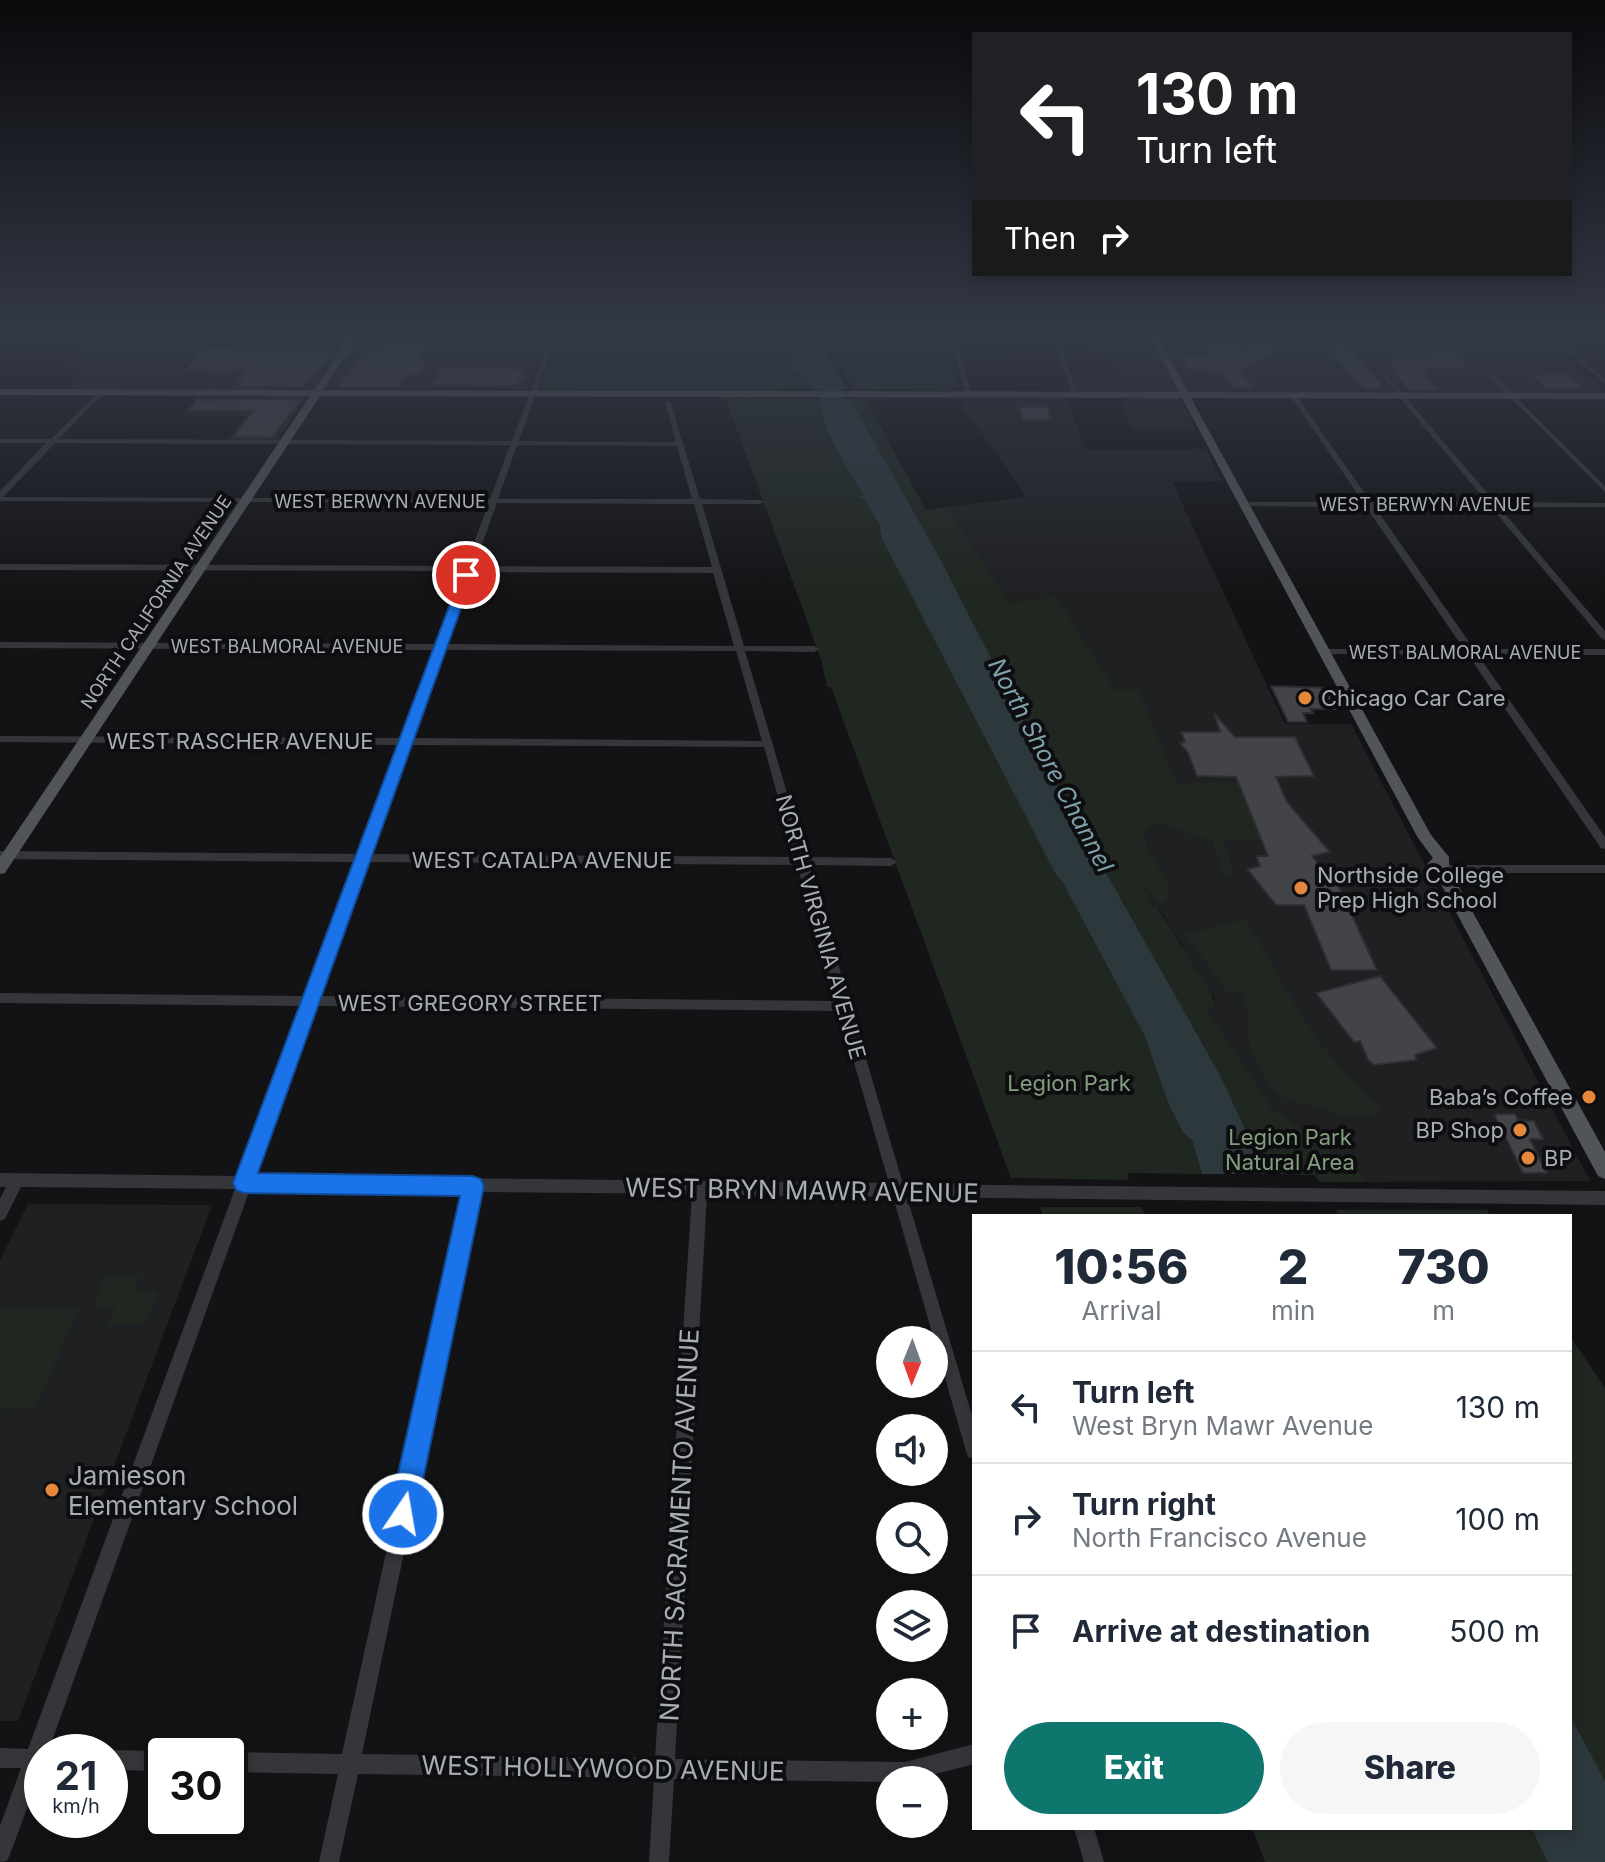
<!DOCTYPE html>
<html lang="en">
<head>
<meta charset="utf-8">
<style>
  :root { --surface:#fff; --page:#f6f6f7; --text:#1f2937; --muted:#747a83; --line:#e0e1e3; --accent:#0f766e }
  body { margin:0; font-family:Inter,sans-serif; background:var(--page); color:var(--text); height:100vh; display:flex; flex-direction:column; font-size:30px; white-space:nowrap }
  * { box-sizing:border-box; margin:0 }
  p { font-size:26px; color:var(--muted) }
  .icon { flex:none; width:44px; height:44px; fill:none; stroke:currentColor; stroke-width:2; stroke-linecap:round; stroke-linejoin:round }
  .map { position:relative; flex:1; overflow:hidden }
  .side { position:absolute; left:972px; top:1214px; width:600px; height:616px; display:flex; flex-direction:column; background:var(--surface); border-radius:0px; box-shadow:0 4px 12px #0003 }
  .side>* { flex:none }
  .banner { position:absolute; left:972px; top:32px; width:600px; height:244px; border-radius:0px; box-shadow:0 4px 12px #0003; background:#202124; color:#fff; overflow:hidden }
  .needle { width:52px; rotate:181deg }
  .buttons { position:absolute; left:876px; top:1326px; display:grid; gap:16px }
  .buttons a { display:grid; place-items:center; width:72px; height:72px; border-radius:50%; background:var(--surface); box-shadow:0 4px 12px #0003; font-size:40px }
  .speed { position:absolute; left:24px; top:1734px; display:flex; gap:16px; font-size:40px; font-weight:700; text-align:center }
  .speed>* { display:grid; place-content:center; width:104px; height:104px; border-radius:50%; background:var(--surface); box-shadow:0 4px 12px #0003; line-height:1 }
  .speed small { font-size:20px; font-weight:400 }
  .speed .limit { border:4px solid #111; border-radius:12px; background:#fff; color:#111 }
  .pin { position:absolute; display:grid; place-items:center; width:68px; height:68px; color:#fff; margin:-34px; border:4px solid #fff; border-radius:50%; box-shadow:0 2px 8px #0007 }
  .me { position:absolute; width:88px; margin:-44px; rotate:12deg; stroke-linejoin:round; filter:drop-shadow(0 0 6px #0008) }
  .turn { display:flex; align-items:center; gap:28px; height:168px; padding:0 32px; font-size:36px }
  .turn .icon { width:104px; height:104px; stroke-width:2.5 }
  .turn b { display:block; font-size:56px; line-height:68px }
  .then { display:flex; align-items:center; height:76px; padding:0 32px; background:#0003; gap:16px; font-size:30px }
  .eta { display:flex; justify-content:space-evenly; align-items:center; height:136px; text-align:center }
  .eta b { font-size:48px; font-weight:800; line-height:56px }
  .action { display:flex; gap:16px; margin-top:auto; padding:16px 32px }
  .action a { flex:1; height:92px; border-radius:48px; background:var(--accent); color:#fff; font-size:32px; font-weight:800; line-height:92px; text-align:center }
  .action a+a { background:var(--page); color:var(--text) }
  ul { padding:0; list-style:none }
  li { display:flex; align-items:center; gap:24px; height:112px; padding:0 32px; border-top:2px solid var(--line) }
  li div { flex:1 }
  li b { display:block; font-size:30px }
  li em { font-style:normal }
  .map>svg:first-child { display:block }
  .built { fill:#1f2022 }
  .green { fill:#202720 }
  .water { fill:#2d383c }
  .pier { fill:#131315 }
  .building { fill:#424448; stroke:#2d2e31; stroke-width:2 }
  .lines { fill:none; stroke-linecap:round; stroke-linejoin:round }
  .minor { fill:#343639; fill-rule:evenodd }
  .major { fill:#515458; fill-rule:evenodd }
  .route { fill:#1a73e8; stroke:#114b97; stroke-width:2 }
  .poi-dot { fill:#e5883b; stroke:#0e0e10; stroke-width:3 }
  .labels { text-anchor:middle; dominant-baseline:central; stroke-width:8; stroke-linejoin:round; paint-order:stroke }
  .far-street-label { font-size:18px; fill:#a6adb4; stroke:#0e0e10 }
  .poi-label { font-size:22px; fill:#a6adb4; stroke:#0e0e10; text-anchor:start }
  .street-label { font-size:22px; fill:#a6adb4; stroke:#0e0e10 }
  .park-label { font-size:22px; fill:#839e7e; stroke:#0e0e10 }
  .water-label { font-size:24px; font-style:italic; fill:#7fa1ad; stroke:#0e0e10 }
  .near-street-label { font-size:26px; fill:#a6adb4; stroke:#0e0e10 }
  .near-poi-label { font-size:26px; fill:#a6adb4; stroke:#0e0e10; text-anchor:start }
</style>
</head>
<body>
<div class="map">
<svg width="1605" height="1862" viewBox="0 0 1605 1862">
  <rect width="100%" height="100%" fill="#131315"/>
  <path class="built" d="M282 335H549L528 389 313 388 277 440H228L245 416H181L204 388H69L83 374 59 373 88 345H201L179 371 212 372 237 343H276Z
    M1087 335H1498L1508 344H1552L1605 392H1075L1068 372H1119L1104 341 1089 340Z
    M957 398H1066L1086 450 1206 449 1222 481 1172 482 1285 724H1351L1590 1181 1366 1182 1363 1175 1271 1107 1260 1094 1206 1010 1215 1000 1211 992 1158 907 1153 908 1145 895 1008 602 947 507 1026 497Z
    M1179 398 1197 431H1133L1119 399Z
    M28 1204 212 1205 18 1721H0V1260Z"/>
  <path class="green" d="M558 335H788L798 361 788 365 808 378 814 389 540 390Z
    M820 335 946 336 957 384 951 390H855Z
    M725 397 818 399 837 450 863 496 859 498 865 499 879 524 882 539 1056 875 1063 883 1145 1037 1169 1105 1183 1133 1192 1140 1202 1174 1127 1173 1129 1180 1011 1178 831 687H827L821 659Z
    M850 399H865L926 510 947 507 1009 603 1056 597 1114 690H1138L1177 784 1240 782 1261 840H1223L1234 873 1225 875 1212 839C1189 841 1170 816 1146 828 1138 855 1172 872 1169 896L1163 905 1143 887 1153 908 1157 907 1211 992 1215 1006 1207 1011 1271 1107 1363 1175 1366 1182H1319L1315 1175 1275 1174 1268 1163 1259 1160 1220 1075 1054 780 937 553Z
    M1246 919 1295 1006 1323 1047 1380 1111C1347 1123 1346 1118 1315 1106 1305 1103 1293 1104 1285 1098 1266 1086 1249 1056 1248 1034 1246 1016 1253 1009 1240 993L1226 991 1186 934Z
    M1040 1207H1141L1145 1215 1222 1216H1043Z
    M1336 1210H1487L1490 1216H1339Z
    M106 1274 139 1275 133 1291H158L145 1324H108L116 1306H93Z
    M78 1309 35 1408 0 1409V1310Z
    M1570 1336 1605 1388V1783L1570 1718Z
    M1252 1828H1531L1548 1862H1265Z"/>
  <path class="water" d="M788 335H814L844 385 845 390H840L844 399H850L937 553 1054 780 1220 1075 1259 1159 1268 1163 1300 1216 1260 1174 1282 1216H1222L1202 1174 1192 1140 1183 1133 1169 1105 1145 1037 1063 883 1056 875 882 539 879 524 865 500 858 497 863 495C847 467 816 421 819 390L814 389 808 378 787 366 798 361Z
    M991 335 1127 341 1254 335C1168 354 1078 346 991 335Z
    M1570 1716 1605 1781V1862H1548L1531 1828H1570Z"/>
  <path class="pier" d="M1198 1174H1280L1304 1216H1218Z"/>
  <path class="building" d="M405 335H429L419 362H426L420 375 403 376 398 387H339L356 361Z
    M1256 339 1285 347 1241 370 1252 387H1232L1225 374 1187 369 1181 356H1209L1202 344H1237L1240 348Z
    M1326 344H1343L1380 382 1383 389H1366L1359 385Z
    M1424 346H1449L1469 367 1428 368 1420 358H1435Z
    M204 347H336L304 387H237L242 380H237L247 368 213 375 216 371H184Z
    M1390 360H1420L1430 372H1423L1439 390H1409L1396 374Z
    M451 366 520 369 524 376 515 386 432 385 441 368Z
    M1568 374 1583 388 1546 389 1532 375Z
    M302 399 272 437H233L253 411 188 410 197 400Z
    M1019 407H1047L1051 420H1023Z
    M1271 686 1327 688 1338 709H1310L1313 713H1303L1307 722H1288Z
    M1214 713 1235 737H1295L1314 776 1276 777 1287 802 1330 852 1312 856 1331 880H1336L1377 970H1331L1304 905H1276L1247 869 1260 866 1256 856H1268L1236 777 1197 776 1188 753 1180 743 1185 742 1181 732H1220Z
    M1380 976 1437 1048 1415 1055 1417 1060 1374 1065 1368 1060 1360 1041 1354 1042 1316 993Z
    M1494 1114H1515L1518 1120 1534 1121 1543 1139H1530L1547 1173H1523Z"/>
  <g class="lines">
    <path class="minor" d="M551 335H557L519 441 676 442 665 402 670 401 700 499 760 500 764 502 760 504H702L744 646H814L819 649 814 652 745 651 806 857 891 858 897 862 891 866 809 865 903 1184 1605 1191V1205L907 1197 974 1422V1459L968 1457 966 1451 893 1197 707 1195 675 1759 905 1762 974 1744V1764L913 1780H890V1782L674 1779 669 1862H649L654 1778 358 1774 339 1862H319L338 1774 230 1772V1752L342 1754 465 1192 250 1189 48 1752H42V1769L10 1854 7 1861 0 1862V1826L21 1768H0V1748L28 1749 235 1189 21 1187 5 1219 0 1221V1199L6 1187H0V1173L240 1176 303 1006 0 1003V993L307 996 356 862 0 859V851L359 854 399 745 0 742V736L402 738 434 650 0 648V642L437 644 463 571 0 570V564L465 566 489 503 0 501V491L46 443H0V439H51L101 390 104 392 103 393 59 439 512 441ZM55 443 510 445 490 499 3 497ZM517 445 677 446 692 499H498ZM497 503 694 504 712 567 474 566ZM472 572 713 573 734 646 446 644ZM444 650 736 651 762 741 412 738ZM410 745 764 747 795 857 370 854ZM368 862 797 865 836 1001 319 996ZM316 1006 839 1011 889 1183 254 1176ZM479 1192 692 1194 655 1758 362 1754Z
      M950 335H956L971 396 966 395Z
      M1548 335H1555L1605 379V384Z
      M0 340H351L354 342 351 344H0Z
      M1058 345 1061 347 1078 396 1073 395 1055 347Z
      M1389 371 1392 373 1389 378 1495 502 1605 503V507H1499L1605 631V640L1602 639 1491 507H1375L1474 649H1605V655H1478L1605 837V849L1601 848 1468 655 1322 654 1320 652 1325 649H1464L1366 507 1245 506 1241 504 1245 502H1363L1290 395 1293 393 1295 394 1371 502H1487L1384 379 1386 373Z
      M1487 372H1491L1605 486V492L1487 374Z
      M1441 865H1605V873H1441L1435 869Z
      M110 1750 162 1751 164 1752H162V1771L110 1770V1752H105Z
      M1074 1828H1094L1104 1862H1084Z"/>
    <path class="major" d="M351 335H359L323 390 1179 392 1149 335H1157L1188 392 1605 393V399L1191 398 1431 835 1449 857V869L1605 1152V1179L1598 1176 1435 873 1427 864 1433 858 1418 838 1182 398 320 396 5 873 0 874V857L310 396 0 395V389L314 390Z"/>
  </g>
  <linearGradient id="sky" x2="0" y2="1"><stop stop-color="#0a0a0c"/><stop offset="0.56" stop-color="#333946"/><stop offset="1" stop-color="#333946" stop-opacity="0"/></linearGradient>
  <rect width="1605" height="596" fill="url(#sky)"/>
  <path class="route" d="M462 572 473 575 258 1173 473 1176 481 1179 484 1186 416 1514 412 1523 403 1527 393 1523 389 1514 460 1196 244 1193 236 1190 233 1183Z"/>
  <g class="poi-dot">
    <circle cx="1305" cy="698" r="8"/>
    <circle cx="1301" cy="888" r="8"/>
    <circle cx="1589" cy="1097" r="8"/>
    <circle cx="1520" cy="1130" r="8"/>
    <circle cx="1528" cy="1158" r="8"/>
    <circle cx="52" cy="1490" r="8"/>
  </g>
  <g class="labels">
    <g class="far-street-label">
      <text x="380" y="501">WEST BERWYN AVENUE</text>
      <text x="1425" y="504">WEST BERWYN AVENUE</text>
      <text transform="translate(156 602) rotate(-56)">NORTH CALIFORNIA AVENUE</text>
      <text x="287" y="646">WEST BALMORAL AVENUE</text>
      <text x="1465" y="652">WEST BALMORAL AVENUE</text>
    </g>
    <g class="poi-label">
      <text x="1321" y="698">Chicago Car Care</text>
      <text x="1317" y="875">Northside College<tspan x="1317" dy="25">Prep High School</tspan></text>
      <text x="1573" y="1097" text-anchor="end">Baba’s Coffee</text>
      <text x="1504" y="1130" text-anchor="end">BP Shop</text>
      <text x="1544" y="1158">BP</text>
    </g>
    <g class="street-label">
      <text x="240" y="741">WEST RASCHER AVENUE</text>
      <text x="542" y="860">WEST CATALPA AVENUE</text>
      <text transform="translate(821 927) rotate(74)">NORTH VIRGINIA AVENUE</text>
      <text x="470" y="1003">WEST GREGORY STREET</text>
    </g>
    <g class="park-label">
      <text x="1069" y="1083">Legion Park</text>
      <text x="1290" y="1137">Legion Park<tspan x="1290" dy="25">Natural Area</tspan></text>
    </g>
    <g class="water-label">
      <text transform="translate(1051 765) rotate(62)">North Shore Channel</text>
    </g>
    <g class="near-street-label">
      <text transform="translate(802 1190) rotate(1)">WEST BRYN MAWR AVENUE</text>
      <text transform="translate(679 1525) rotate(-87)">NORTH SACRAMENTO AVENUE</text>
      <text transform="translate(603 1768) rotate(1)">WEST HOLLYWOOD AVENUE</text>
    </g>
    <g class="near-poi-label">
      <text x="68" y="1475">Jamieson<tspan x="68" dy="30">Elementary School</tspan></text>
    </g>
  </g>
</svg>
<div class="buttons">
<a><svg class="needle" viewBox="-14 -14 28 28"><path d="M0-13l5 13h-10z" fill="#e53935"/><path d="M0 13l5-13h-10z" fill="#747a83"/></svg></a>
<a><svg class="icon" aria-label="sound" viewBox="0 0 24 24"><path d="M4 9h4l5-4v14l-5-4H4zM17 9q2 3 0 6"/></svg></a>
<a><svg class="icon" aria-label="search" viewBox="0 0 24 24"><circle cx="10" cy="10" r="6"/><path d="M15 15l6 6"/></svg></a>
<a><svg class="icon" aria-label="layers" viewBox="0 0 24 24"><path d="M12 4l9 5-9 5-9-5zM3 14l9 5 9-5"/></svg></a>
<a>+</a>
<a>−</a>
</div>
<div class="speed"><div>21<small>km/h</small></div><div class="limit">30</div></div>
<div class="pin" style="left:466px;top:575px;background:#d93025"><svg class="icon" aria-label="arrive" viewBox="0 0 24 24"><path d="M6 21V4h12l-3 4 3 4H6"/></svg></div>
<svg class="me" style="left:403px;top:1514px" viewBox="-20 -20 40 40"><circle r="17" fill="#1a73e8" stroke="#fff" stroke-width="3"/><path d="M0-11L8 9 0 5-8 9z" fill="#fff"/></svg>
<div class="banner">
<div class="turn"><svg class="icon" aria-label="left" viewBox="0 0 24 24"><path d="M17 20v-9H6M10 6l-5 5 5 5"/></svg><div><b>130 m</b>Turn left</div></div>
<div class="then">Then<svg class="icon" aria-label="right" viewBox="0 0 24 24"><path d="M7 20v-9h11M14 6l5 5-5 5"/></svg></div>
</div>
<section class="side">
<div class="eta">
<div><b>10:56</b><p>Arrival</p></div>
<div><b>2</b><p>min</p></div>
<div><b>730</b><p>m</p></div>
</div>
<ul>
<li><svg class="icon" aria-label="left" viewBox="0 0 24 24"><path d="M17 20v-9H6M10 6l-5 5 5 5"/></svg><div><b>Turn left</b><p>West Bryn Mawr Avenue</p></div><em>130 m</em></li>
<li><svg class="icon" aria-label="right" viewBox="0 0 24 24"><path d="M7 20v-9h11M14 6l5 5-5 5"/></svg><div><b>Turn right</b><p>North Francisco Avenue</p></div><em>100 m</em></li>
<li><svg class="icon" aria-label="arrive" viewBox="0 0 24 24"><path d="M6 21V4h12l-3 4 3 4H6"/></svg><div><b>Arrive at destination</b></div><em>500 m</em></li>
</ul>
<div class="action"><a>Exit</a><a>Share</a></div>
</section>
</div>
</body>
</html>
